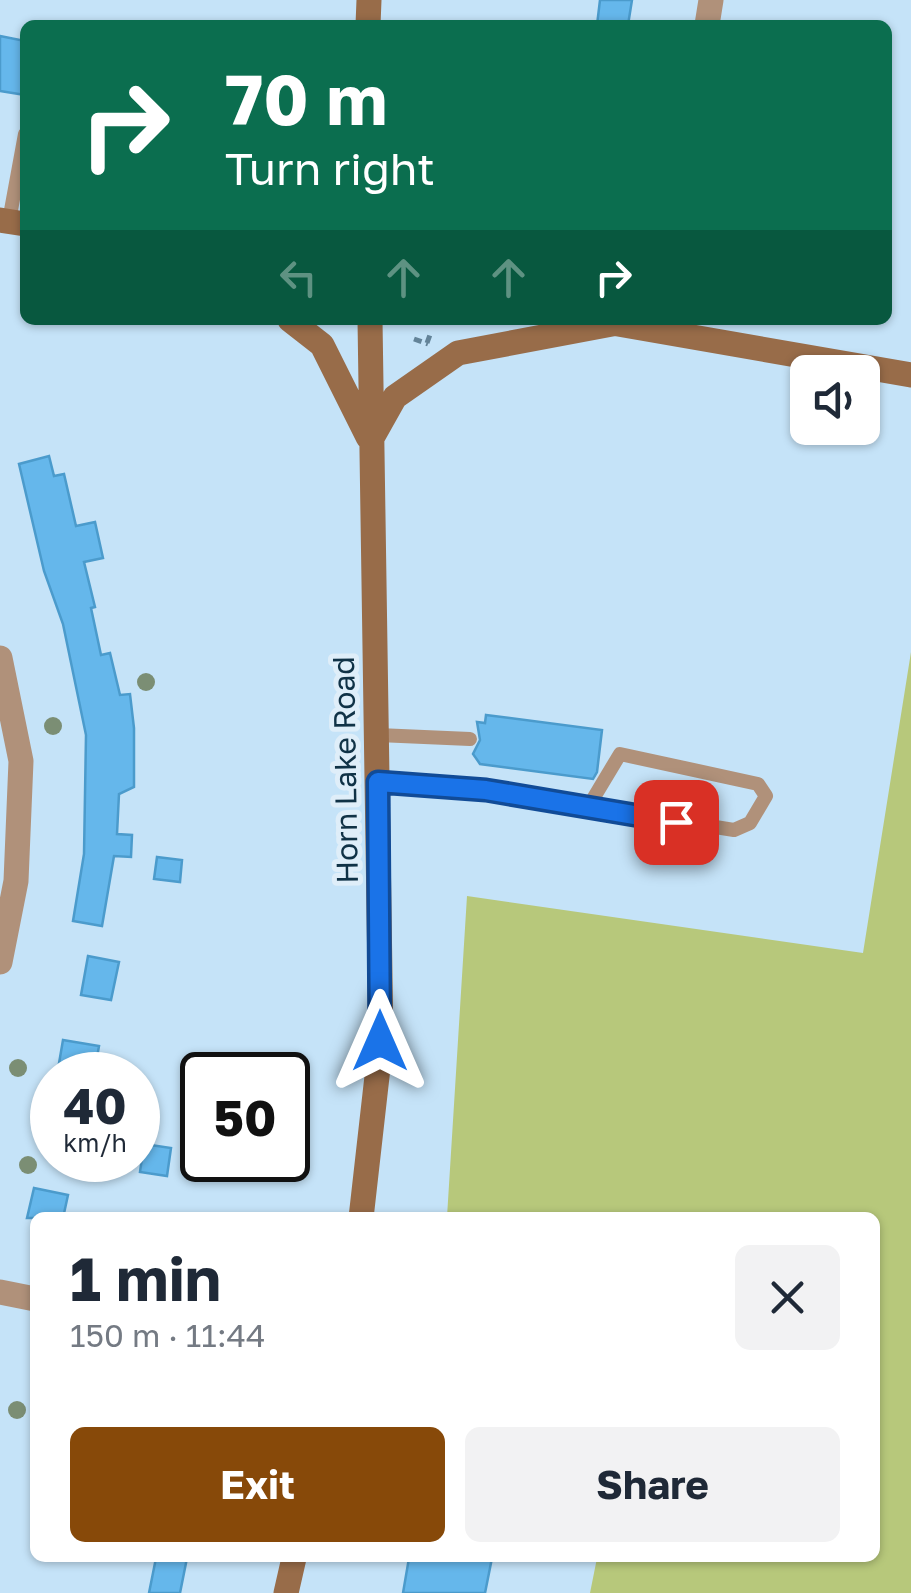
<!DOCTYPE html>
<html lang="en">
<head>
<meta charset="utf-8">
<style>
  :root { --surface:#fff; --page:#f2f2f3; --text:#1f2937; --muted:#747a83; --accent:#874909 }
  body { margin:0; font-family:"Golos Text",sans-serif; background:var(--page); color:var(--text); height:100vh; display:flex; flex-direction:column; font-size:38px; white-space:nowrap }
  * { box-sizing:border-box; margin:0 }
  p { font-size:32px; color:var(--muted) }
  .icon { flex:none; width:55px; height:55px; fill:none; stroke:currentColor; stroke-width:2; stroke-linecap:round; stroke-linejoin:round }
  .map { position:relative; flex:1; overflow:hidden }
  .side { position:absolute; left:30px; top:1212px; width:850px; height:350px; display:flex; flex-direction:column; background:var(--surface); border-radius:15px; box-shadow:0 2px 8px #0004 }
  .side>* { flex:none }
  .top-card { position:absolute; left:20px; top:20px; width:872px; height:305px; border-radius:15px; box-shadow:0 2px 8px #0004; background:#0b6e4f; color:#fff; overflow:hidden }
  .buttons { position:absolute; left:790px; top:355px; display:grid; gap:20px }
  .buttons a { display:grid; place-items:center; width:90px; height:90px; border-radius:15px; background:var(--surface); box-shadow:0 2px 8px #0004; font-size:50px }
  .speed { position:absolute; left:30px; top:1052px; display:flex; gap:20px; font-size:50px; font-weight:700; text-align:center }
  .speed>* { display:grid; place-content:center; width:130px; height:130px; border-radius:50%; background:var(--surface); box-shadow:0 2px 8px #0004; line-height:1 }
  .speed small { font-size:25px; font-weight:400 }
  .speed .limit { border:5px solid #111; border-radius:15px; background:#fff; color:#111 }
  .pin { position:absolute; display:grid; place-items:center; width:85px; height:85px; color:#fff; margin:-42px; border-radius:20px; box-shadow:0 5px 15px #0006 }
  .me { position:absolute; width:110px; margin:-55px; rotate:0deg; stroke-linejoin:round; filter:drop-shadow(0 0 8px #0008) }
  .turn { display:flex; align-items:center; gap:35px; height:210px; padding:0 40px; font-size:45px }
  .turn .icon { width:130px; height:130px; stroke-width:2.5 }
  .turn b { display:block; font-size:70px; line-height:85px }
  .lanes { display:flex; align-items:center; height:95px; padding:0 40px; background:#0003; justify-content:center; gap:50px; direction:ltr }
  .lanes .off { opacity:.35 }
  .round { display:grid; place-items:center; flex:none; width:105px; height:105px; border-radius:15px; background:var(--page) }
  .headline { display:flex; align-items:center; justify-content:space-between; height:170px; padding:0 40px }
  h1 { font-size:60px; font-weight:700; line-height:75px }
  .action { display:flex; gap:20px; margin-top:auto; padding:20px 40px }
  .action a { flex:1; height:115px; border-radius:15px; background:var(--accent); color:#fff; font-size:40px; font-weight:700; line-height:115px; text-align:center }
  .action a+a { background:var(--page); color:var(--text) }
  .map>svg:first-child { display:block }
  .green { fill:#b7c87b }
  .building { fill:#65b7eb; stroke:#4b9bcc; stroke-width:2.5 }
  .lines { fill:none; stroke-linecap:round; stroke-linejoin:round }
  .path { stroke:#638398; stroke-width:5; stroke-dasharray:8 5; stroke-linecap:butt }
  .lane { stroke:#b0917a; stroke-width:14 }
  .street { stroke:#b0917a; stroke-width:25 }
  .secondary { stroke:#986c49; stroke-width:25 }
  .tree { fill:#7b8e74 }
  .route-casing { stroke:#114b97; stroke-width:25 }
  .route { stroke:#1a73e8; stroke-width:18 }
  .labels { text-anchor:middle; dominant-baseline:central; stroke-width:10; stroke-linejoin:round; paint-order:stroke }
  .street-label { font-size:30px; fill:#103246; stroke:#dfeef9 }
</style>
</head>
<body>
<div class="map">
<svg width="911" height="1593" viewBox="0 0 911 1593">
  <rect width="100%" height="100%" fill="#c5e3f8"/>
  <path class="green" d="M911 652V1593H590L597 1558H875V1218L447 1217 467 896 863 953Z"/>
  <path class="building" d="M600 0H632L628 25H597Z
    M0 36 25 41V95L0 91Z
    M49 456 54 476 64 474 76 526 95 522 103 558 84 562 95 607 91 608 101 655 110 653 120 695 130 694 134 728V787L119 794 117 834 132 835 131 857 114 856 102 926 73 921 84 854 86 735 63 624 44 571 19 464Z
    M486 715 602 730 597 772 593 779 480 764 473 754 480 740 477 722 485 723Z
    M157 857 182 860 180 882 154 879Z
    M88 956 119 962 111 1000 81 995Z
    M63 1040 99 1046 94 1075H57Z
    M144 1144 171 1148 167 1176 140 1172Z
    M34 1188 68 1195 63 1218H27Z
    M156 1558H187L180 1593H149Z
    M409 1558H492L485 1593H403Z"/>
  <g class="lines">
    <path class="path" d="M414 339 428 344
      M427 343 431 332"/>
    <path class="lane" d="M9 221 25 134
      M378 735 470 739
      M378 782 486 790 734 830 750 823 766 796 758 784 620 754 590 804"/>
    <path class="street" d="M707 25 711 0
      M0 658 21 761 16 881 0 962
      M0 1292 35 1299"/>
    <path class="secondary" d="M368 25 369 0
      M0 220 25 224
      M290 320 322 345 368 437
      M595 320 911 375
      M372 438 395 397 458 353 612 324
      M361 1218 381 1041 370 320
      M286 1593 294 1558"/>
  </g>
  <g class="tree">
    <circle cx="146" cy="682" r="9"/>
    <circle cx="53" cy="726" r="9"/>
    <circle cx="18" cy="1068" r="9"/>
    <circle cx="28" cy="1165" r="9"/>
    <circle cx="17" cy="1410" r="9"/>
  </g>
  <g class="lines">
    <g class="route-casing">
      <path id="route" d="M380 1041 378 782 486 790 676 822"/>
    </g>
    <use href="#route" class="route"/>
  </g>
  <g class="labels">
    <g class="street-label">
      <text transform="translate(345 770) rotate(-91)">Horn Lake Road</text>
    </g>
  </g>
</svg>
<div class="buttons">
<a><svg class="icon" aria-label="sound" viewBox="0 0 24 24"><path d="M4 9h4l5-4v14l-5-4H4zM17 9q2 3 0 6"/></svg></a>
</div>
<div class="speed"><div>40<small>km/h</small></div><div class="limit">50</div></div>
<div class="pin" style="left:676px;top:822px;background:#d93025"><svg class="icon" aria-label="arrive" viewBox="0 0 24 24"><path d="M6 21V4h12l-3 4 3 4H6"/></svg></div>
<svg class="me" style="left:380px;top:1041px" viewBox="-20 -20 40 40"><path d="M0-17L14 15 0 8-14 15z" fill="#1a73e8" stroke="#fff" stroke-width="4"/></svg>
<div class="top-card">
<div class="turn"><svg class="icon" aria-label="right" viewBox="0 0 24 24"><path d="M7 20v-9h11M14 6l5 5-5 5"/></svg><div><b>70 m</b>Turn right</div></div>
<div class="lanes"><svg class="icon off" aria-label="left" viewBox="0 0 24 24"><path d="M17 20v-9H6M10 6l-5 5 5 5"/></svg><svg class="icon off" aria-label="ahead" viewBox="0 0 24 24"><path d="M12 20V5M6 11l6-6 6 6"/></svg><svg class="icon off" aria-label="ahead" viewBox="0 0 24 24"><path d="M12 20V5M6 11l6-6 6 6"/></svg><svg class="icon" aria-label="right" viewBox="0 0 24 24"><path d="M7 20v-9h11M14 6l5 5-5 5"/></svg></div>
</div>
<section class="side">
<div class="headline"><div><h1>1 min</h1><p>150 m · 11:44</p></div><a class="round"><svg class="icon" aria-label="close" viewBox="0 0 24 24"><path d="M6 6l12 12M18 6L6 18"/></svg></a></div>
<div class="action"><a>Exit</a><a>Share</a></div>
</section>
</div>
</body>
</html>
